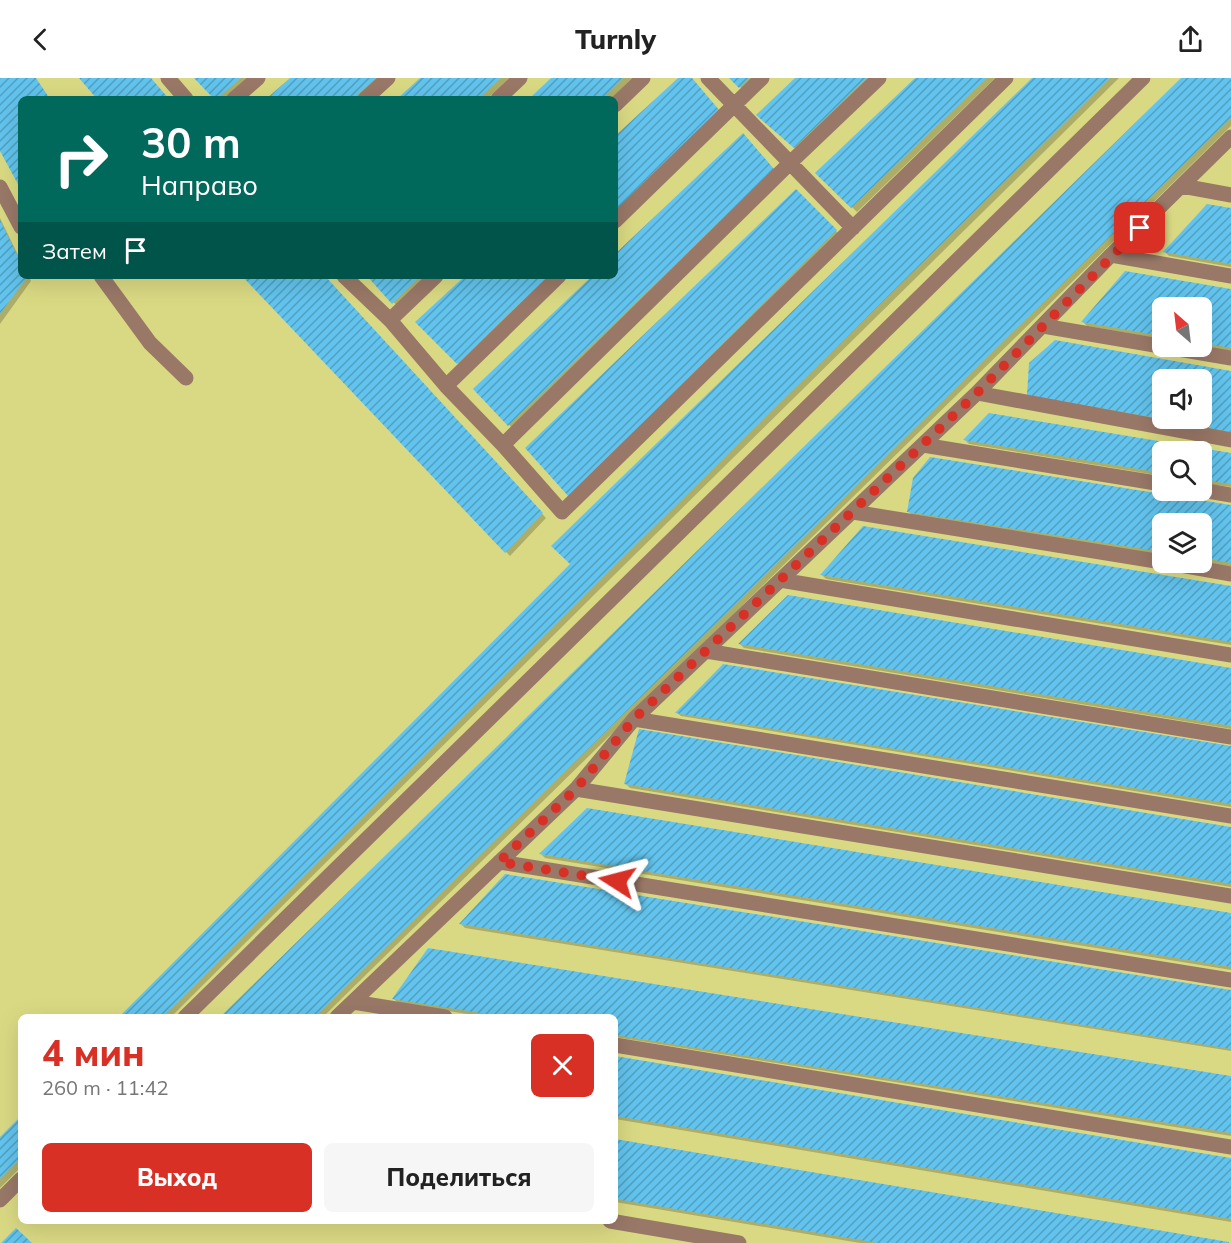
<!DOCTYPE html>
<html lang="ru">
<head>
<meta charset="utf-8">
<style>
  :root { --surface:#fff; --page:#f6f6f6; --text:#222; --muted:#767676; --accent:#d93025 }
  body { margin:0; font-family:Mulish,sans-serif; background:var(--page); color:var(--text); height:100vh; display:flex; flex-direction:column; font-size:22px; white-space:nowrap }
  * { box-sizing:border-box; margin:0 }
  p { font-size:20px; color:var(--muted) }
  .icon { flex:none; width:33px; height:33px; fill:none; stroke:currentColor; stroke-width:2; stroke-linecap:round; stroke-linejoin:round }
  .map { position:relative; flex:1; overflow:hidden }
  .panel { position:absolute; left:18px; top:936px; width:600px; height:210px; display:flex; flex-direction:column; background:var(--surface); border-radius:9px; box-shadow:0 6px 24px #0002 }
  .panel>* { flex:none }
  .banner { position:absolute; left:18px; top:18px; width:600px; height:183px; border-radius:9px; box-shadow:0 6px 24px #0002; background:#00695c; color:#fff; overflow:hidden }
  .needle { width:39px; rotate:332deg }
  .tools { position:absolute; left:1152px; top:219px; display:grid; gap:12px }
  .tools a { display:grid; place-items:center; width:60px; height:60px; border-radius:9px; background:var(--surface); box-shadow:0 6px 24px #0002; font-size:30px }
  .pin { position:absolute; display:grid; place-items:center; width:51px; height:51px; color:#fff; margin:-26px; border-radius:12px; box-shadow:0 3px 9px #0006 }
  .me { position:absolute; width:66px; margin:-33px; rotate:279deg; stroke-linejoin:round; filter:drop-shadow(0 0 4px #0008) }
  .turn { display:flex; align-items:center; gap:21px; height:126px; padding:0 24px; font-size:27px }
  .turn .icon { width:78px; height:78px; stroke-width:2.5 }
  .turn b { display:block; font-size:42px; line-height:51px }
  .then { display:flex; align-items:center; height:57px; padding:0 24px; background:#0003; gap:12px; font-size:22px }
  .round { display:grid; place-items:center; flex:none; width:63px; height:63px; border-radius:9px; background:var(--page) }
  .overview { display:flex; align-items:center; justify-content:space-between; height:102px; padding:0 24px }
  h1 { font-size:36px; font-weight:800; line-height:45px; color:var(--accent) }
  .primary-button { display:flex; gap:12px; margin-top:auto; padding:12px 24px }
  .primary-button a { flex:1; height:69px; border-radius:9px; background:var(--accent); color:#fff; font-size:24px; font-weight:800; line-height:69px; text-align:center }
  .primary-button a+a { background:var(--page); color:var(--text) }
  header { display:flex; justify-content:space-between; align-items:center; height:78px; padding:0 24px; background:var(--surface); font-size:27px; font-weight:800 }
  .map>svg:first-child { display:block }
  .shadow { fill:#0003; fill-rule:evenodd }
  .building { fill:url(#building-hatch) }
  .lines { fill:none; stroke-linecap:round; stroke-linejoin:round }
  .minor { stroke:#997867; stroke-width:15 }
  .route { stroke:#d93025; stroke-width:10; stroke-dasharray:0 18 }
</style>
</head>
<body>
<header><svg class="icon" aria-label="back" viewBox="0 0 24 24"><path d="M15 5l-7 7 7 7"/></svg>Turnly<svg class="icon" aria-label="share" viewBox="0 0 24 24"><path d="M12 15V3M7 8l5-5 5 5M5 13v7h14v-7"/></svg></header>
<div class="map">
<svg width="1231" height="1165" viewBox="0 0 1231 1165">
  <defs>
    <pattern id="building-hatch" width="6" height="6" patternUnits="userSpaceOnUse" patternTransform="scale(1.5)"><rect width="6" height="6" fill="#62c4ee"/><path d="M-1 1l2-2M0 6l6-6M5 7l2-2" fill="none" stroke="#51a0bf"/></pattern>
  </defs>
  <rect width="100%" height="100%" fill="#dad983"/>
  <path class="shadow" d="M197 0H250L226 21H216Z
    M292 0H385L362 21H268Z
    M422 0H509L487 21H399Z
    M553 0H632L611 21H531Z
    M731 0H758L744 13Z
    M797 0H876L800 74 762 42Z
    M918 0H995L857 134 817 95Z
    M1034 0H1119L597 514 171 939H121L572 486Z
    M1183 0H1231V48L323 939H222Z
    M777 96 513 351 475 312 595 198H615V179Z
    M796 113 840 157 574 422Z
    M1231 131V189L1169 178 1165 174Z
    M0 140 21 183V198H29L31 203 0 246Z
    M244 198H323L546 440 510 478Z
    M369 198H429L398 229Z
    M467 198H557L462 289 418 244Z
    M1231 213V273L1202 268V230H1162V261L1087 248 1083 244Z
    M1055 264 1231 295V357L1033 321ZM1162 302H1202V340H1162Z
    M990 336 1231 377V409L1202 405V374H1162V398L969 366 965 362Z
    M1231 428V500L928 452 908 433ZM1162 446H1202V484H1162Z
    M822 497 1231 509V567L826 501Z
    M740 566 1231 592V651L744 570Z
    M677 635 1231 670V729L681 638Z
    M626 706 1231 750V809L630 710Z
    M541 776 1231 837V892L545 780Z
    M461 846 1231 913V973L465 850Z
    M429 872 1231 1000V1058L615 959V939H486L398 925 394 921Z
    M615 980 1231 1082V1144L615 1041Z
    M21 1040V1089L0 1110V1061Z
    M615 1063 1228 1165H860L615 1124Z"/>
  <path class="building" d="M0 0H36L50 21H21V106L19 108 0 73Z
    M79 0H151L169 21H97Z
    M194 0H241L217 21H214Z
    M290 0H376L353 21H266Z
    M420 0H501L478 21H397Z
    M551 0H623L602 21H529Z
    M678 0H692L720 33 615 134V58Z
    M729 0H749L739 10Z
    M795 0H867L794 70 756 37Z
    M915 0H987L851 130 815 95Z
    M1032 0H1110L593 509 163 939H119L570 486 551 468Z
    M1181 0H1231V40L315 939H220Z
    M743 55 774 91 508 348 473 311 592 198H615V176Z
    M796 111 837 152 569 419 525 370Z
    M1207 126 1231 130V186L1163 174Z
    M0 142 21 185V198H28L0 236Z
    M1125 193 1231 211V270L1202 265V230H1162V258L1081 244Z
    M242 198H325L543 435 505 475Z
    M367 198H421L392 226Z
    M465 198H548L457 286 415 244Z
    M1055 262 1231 293V354L1164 342 1202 340V302H1162V341L1027 317 1029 285Z
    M989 335 1231 375V406L1202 402V374H1162V395L963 362Z
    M930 379 1231 427V485L1202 480V446H1162V474L907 434 913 400Z
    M863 448 1231 508V564L820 497Z
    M788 517 1231 590V648L738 566Z
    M723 586 1231 668V726L675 635Z
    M639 651 1231 749V806L624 706Z
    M587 730 1231 835V889L539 776Z
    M505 796 1231 912V971L459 846Z
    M428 870 1231 998V1055L615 957V939H505L392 921Z
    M615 978 1231 1080V1141L615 1038Z
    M21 1038V1080L0 1101V1059Z
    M615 1061 1229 1164V1165H878L615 1121Z
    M16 1150 32 1165H1Z"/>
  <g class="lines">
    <path class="minor" d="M168 0 186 21
      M708 0 853 150
      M234 21 258 0
      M365 21 388 0
      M498 21 520 0
      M615 27 643 0
      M1231 59 1111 177 977 315 1231 362
      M1182 108 1231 117
      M0 109 21 149
      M615 143 762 0
      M1111 177 1231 198
      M101 198 150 265 186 300
      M344 198 390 242 446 308 503 367 562 434 1006 0
      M390 242 436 198
      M1043 248 1231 280
      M446 308 559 198
      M503 367 791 84 879 0
      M923 367 1162 406
      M1202 412 1231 417
      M853 434 1162 484
      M1164 484 1231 496
      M780 502 1231 577
      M706 573 1231 659
      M634 641 1231 738
      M576 711 1231 818
      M499 784 1231 902
      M353 924 445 939
      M185 939 1143 0
      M337 939 576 711 634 641 977 315
      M615 967 1231 1069
      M0 1122 21 1101
      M610 1143 739 1165"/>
  </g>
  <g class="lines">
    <path class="route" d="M617 803 499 784 576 711 634 641 977 315 1140 150"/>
  </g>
</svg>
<div class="tools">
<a><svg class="needle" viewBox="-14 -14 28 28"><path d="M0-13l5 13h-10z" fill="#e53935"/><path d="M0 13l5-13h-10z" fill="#767676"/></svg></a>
<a><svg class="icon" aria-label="sound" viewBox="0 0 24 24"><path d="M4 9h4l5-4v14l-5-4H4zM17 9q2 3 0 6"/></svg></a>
<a><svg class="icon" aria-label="search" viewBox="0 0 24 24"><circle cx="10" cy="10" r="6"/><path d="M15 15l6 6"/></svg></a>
<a><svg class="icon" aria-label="layers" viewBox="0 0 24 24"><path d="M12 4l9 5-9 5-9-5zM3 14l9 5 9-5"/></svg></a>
</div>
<div class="pin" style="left:1140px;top:150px;background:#d93025"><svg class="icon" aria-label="arrive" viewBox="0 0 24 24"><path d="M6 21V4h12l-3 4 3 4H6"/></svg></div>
<svg class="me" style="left:617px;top:803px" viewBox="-20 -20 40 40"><path d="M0-17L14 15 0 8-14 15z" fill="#d93025" stroke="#fff" stroke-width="4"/></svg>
<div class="banner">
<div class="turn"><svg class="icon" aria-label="right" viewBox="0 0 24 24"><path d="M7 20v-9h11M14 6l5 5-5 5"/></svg><div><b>30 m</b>Направо</div></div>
<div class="then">Затем<svg class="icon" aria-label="arrive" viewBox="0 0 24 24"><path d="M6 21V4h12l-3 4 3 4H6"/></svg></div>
</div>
<section class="panel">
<div class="overview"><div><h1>4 мин</h1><p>260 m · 11:42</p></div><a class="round" style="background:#d93025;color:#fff"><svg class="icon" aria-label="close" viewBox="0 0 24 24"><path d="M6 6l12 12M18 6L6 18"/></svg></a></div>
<div class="primary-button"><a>Выход</a><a>Поделиться</a></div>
</section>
</div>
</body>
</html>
